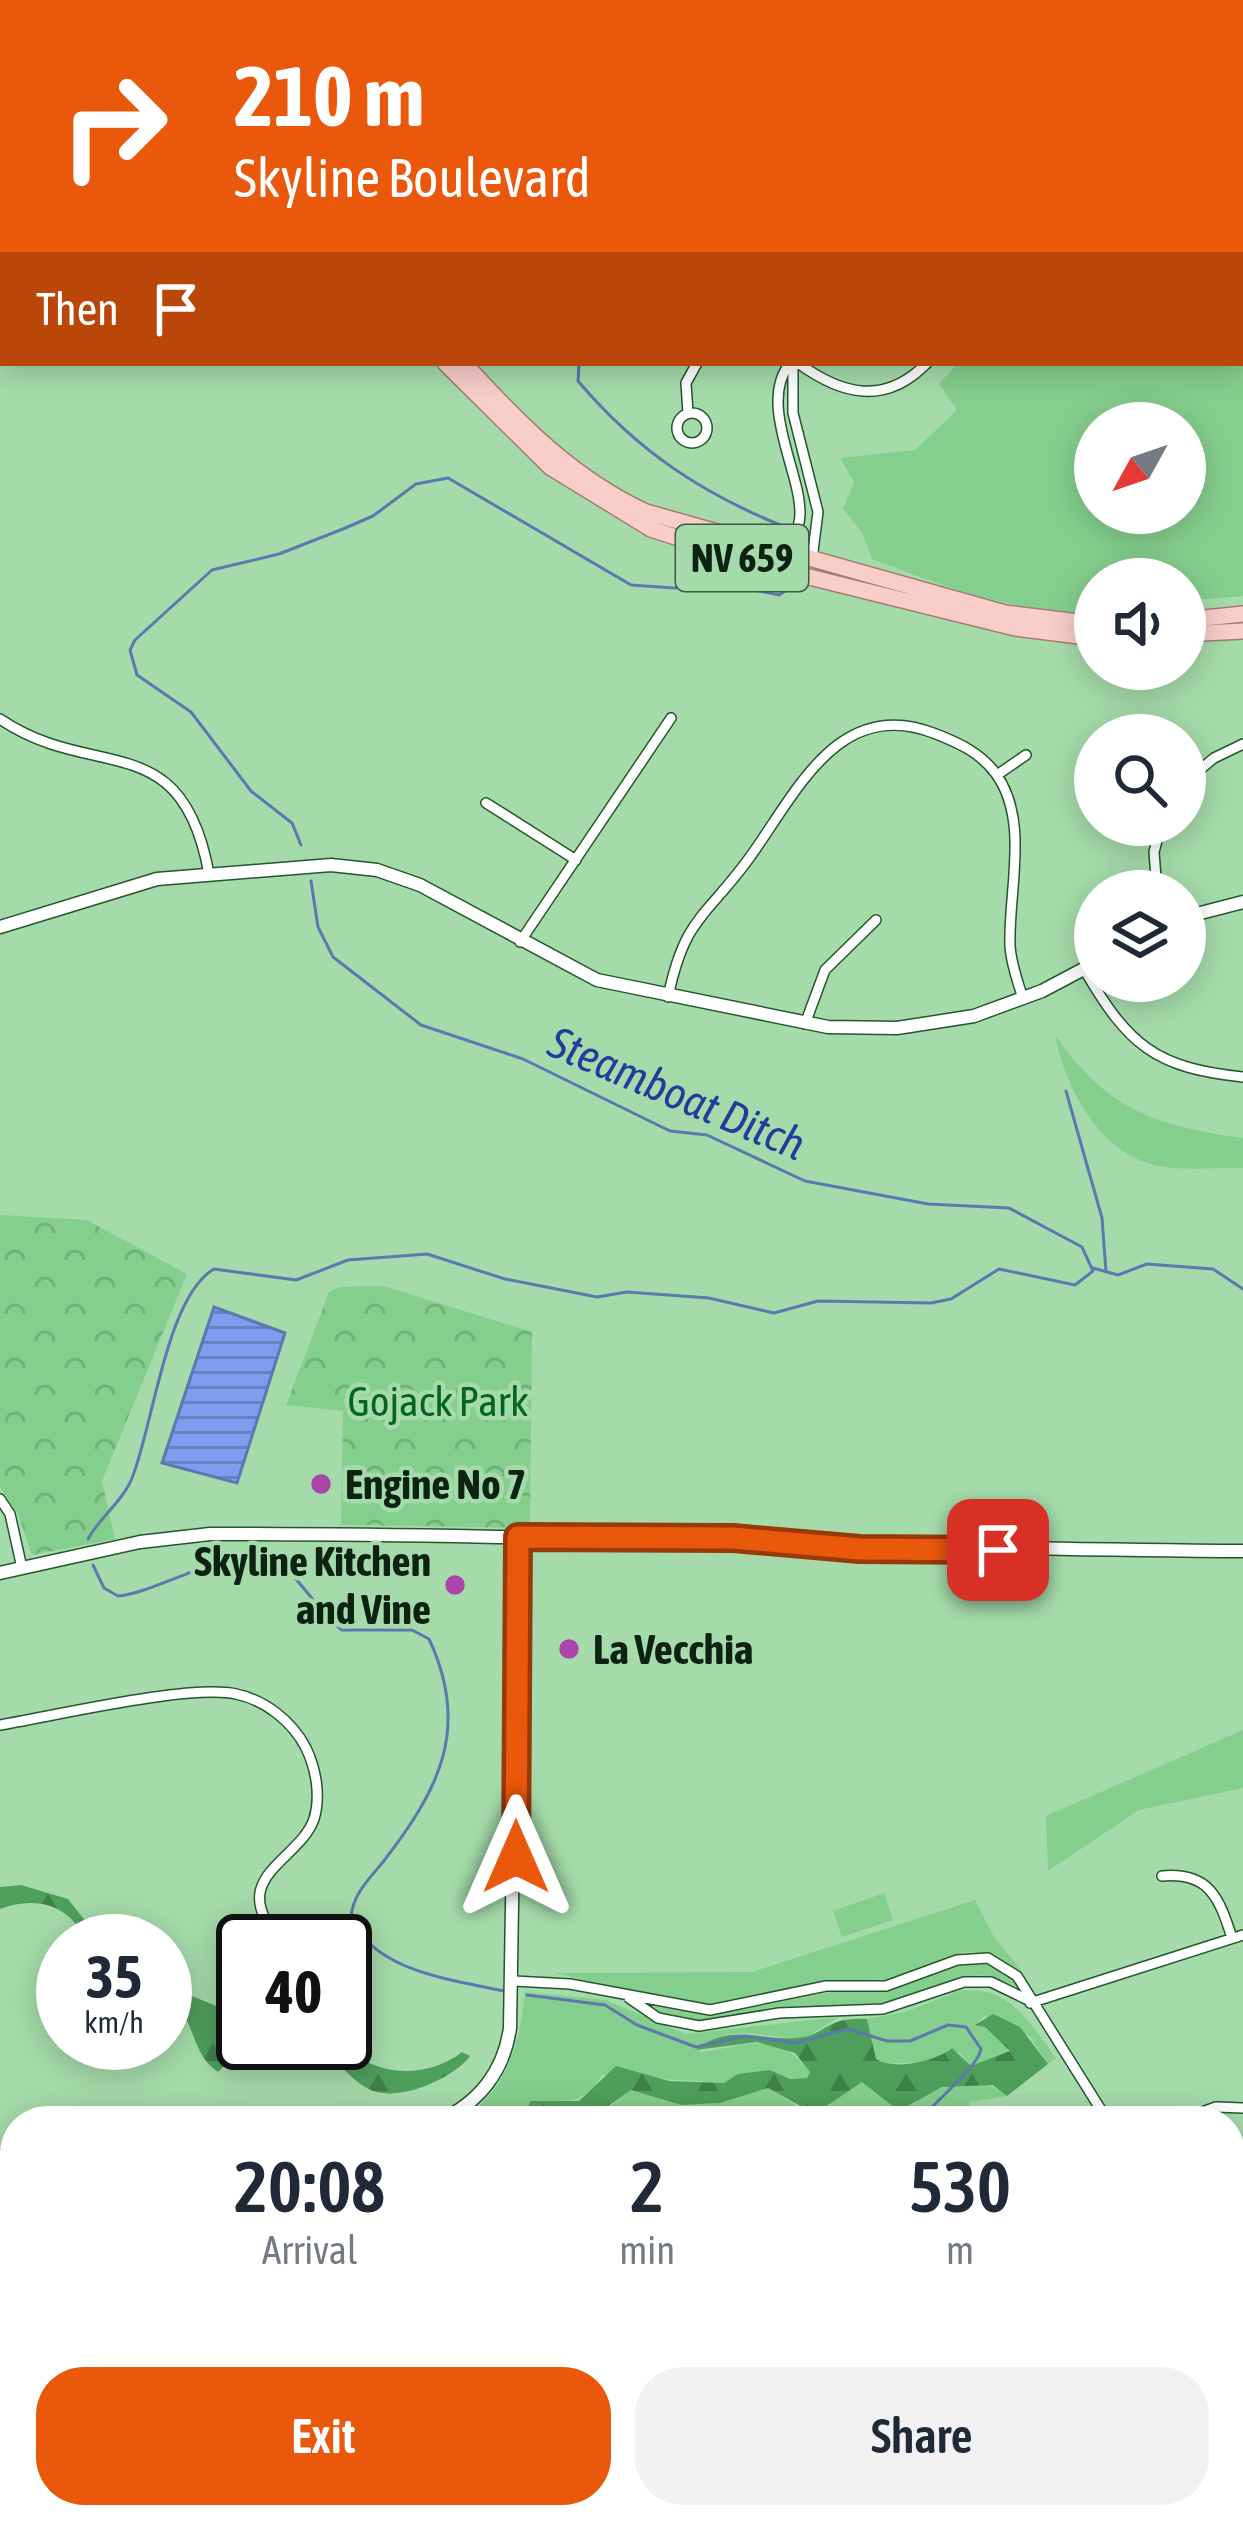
<!DOCTYPE html>
<html lang="en">
<head>
<meta charset="utf-8">
<style>
  :root { --surface:#fff; --page:#f2f2f3; --text:#1f2937; --muted:#747a83; --accent:#ea580c }
  body { margin:0; font-family:"Asap Condensed",sans-serif; background:var(--page); color:var(--text); height:100vh; display:flex; flex-direction:column; font-size:45px; white-space:nowrap }
  * { box-sizing:border-box; margin:0 }
  p { font-size:39px; color:var(--muted) }
  .icon { flex:none; width:66px; height:66px; fill:none; stroke:currentColor; stroke-width:2; stroke-linecap:round; stroke-linejoin:round }
  .map { position:relative; flex:1; overflow:hidden }
  .drawer { position:absolute; left:0px; top:2106px; width:1245px; height:423px; display:flex; flex-direction:column; background:var(--surface); border-radius:48px 48px 0 0; box-shadow:0 6px 30px #0003 }
  .drawer>* { flex:none }
  .banner { position:absolute; left:0px; top:0px; width:1245px; height:366px; box-shadow:0 6px 30px #0003; background:#ea580c; color:#fff; overflow:hidden }
  .needle { width:78px; rotate:230deg }
  .tools { position:absolute; left:1074px; top:402px; display:grid; gap:24px }
  .tools a { display:grid; place-items:center; width:132px; height:132px; border-radius:50%; background:var(--surface); box-shadow:0 6px 30px #0003; font-size:60px }
  .speed { position:absolute; left:36px; top:1914px; display:flex; gap:24px; font-size:60px; font-weight:700; text-align:center }
  .speed>* { display:grid; place-content:center; width:156px; height:156px; border-radius:50%; background:var(--surface); box-shadow:0 6px 30px #0003; line-height:1 }
  .speed small { font-size:30px; font-weight:400 }
  .speed .limit { border:6px solid #111; border-radius:18px; background:#fff; color:#111 }
  .pin { position:absolute; display:grid; place-items:center; width:102px; height:102px; color:#fff; margin:-51px; border-radius:24px; box-shadow:0 6px 18px #0006 }
  .me { position:absolute; width:132px; margin:-66px; rotate:0deg; stroke-linejoin:round; filter:drop-shadow(0 0 9px #0008) }
  .turn { display:flex; align-items:center; gap:42px; height:252px; padding:0 36px; font-size:54px }
  .turn .icon { width:156px; height:156px; stroke-width:2.5 }
  .turn b { display:block; font-size:84px; line-height:102px }
  .then { display:flex; align-items:center; height:114px; padding:0 36px; background:#0003; gap:24px; font-size:45px }
  .eta { display:flex; justify-content:space-evenly; align-items:center; height:204px; text-align:center }
  .eta b { font-size:72px; font-weight:600; line-height:84px }
  .button { display:flex; gap:24px; margin-top:auto; padding:24px 36px }
  .button a { flex:1; height:138px; border-radius:48px; background:var(--accent); color:#fff; font-size:48px; font-weight:600; line-height:138px; text-align:center }
  .button a+a { background:var(--page); color:var(--text) }
  .map>svg:first-child { display:block }
  .grass { fill:#85cf8e; fill-rule:evenodd }
  .forest { fill:url(#forest-firs) }
  .park { fill:url(#park-crowns) }
  .water { fill:url(#water-rules); stroke:#5c78ae; stroke-width:3 }
  .lines { fill:none; stroke-linecap:round; stroke-linejoin:round }
  .stream { stroke:#5c78ae; stroke-width:3 }
  .minor-casing { stroke:#24562d; stroke-width:12 }
  .tertiary-casing { stroke:#24562d; stroke-width:15 }
  .primary-casing { stroke:#a47d71; stroke-width:18 }
  .minor { stroke:#fff; stroke-width:9 }
  .tertiary { stroke:#fff; stroke-width:12 }
  .primary { stroke:#f9cec9; stroke-width:15 }
  .route-casing { stroke:#983908; stroke-width:30 }
  .route { stroke:#ea580c; stroke-width:21 }
  .poi-dot { fill:#aa46ab; stroke:#a5dbab; stroke-width:4.5 }
  .labels { text-anchor:middle; dominant-baseline:central; stroke-width:9; stroke-linejoin:round; paint-order:stroke }
  .shield { fill:#a5dbab; stroke:#3b5a3e; stroke-width:3 }
  .shield-label { font-size:39px; font-weight:bold; fill:#0d2210 }
  .park-label { font-size:42px; fill:#056424; stroke:#a5dbab }
  .poi-label { font-size:42px; font-weight:bold; fill:#0d2210; stroke:#a5dbab; text-anchor:start }
  .water-label { font-size:45px; font-style:italic; fill:#233b9a; stroke:#a5dbab }
</style>
</head>
<body>
<div class="map">
<svg width="1243" height="2528" viewBox="0 0 1243 2528">
  <defs>
    <pattern id="forest-firs" width="22" height="20" patternUnits="userSpaceOnUse" patternTransform="scale(3)"><rect width="22" height="20" fill="#4f9f5c"/><path d="M5 1l3.5 6h-7zM16 11l3.5 6h-7z" fill="#40814b"/></pattern>
    <pattern id="park-crowns" width="20" height="18" patternUnits="userSpaceOnUse" patternTransform="scale(3)"><rect width="20" height="18" fill="#85cf8e"/><path d="M2 6a3 3 0 1 1 6 0M12 15a3 3 0 1 1 6 0" fill="none" stroke="#72b179"/></pattern>
    <pattern id="water-rules" width="6" height="5" patternUnits="userSpaceOnUse" patternTransform="scale(3)"><rect width="6" height="5" fill="#7e9df1"/><path d="M0 2.5h6" fill="none" stroke="#6680c2"/></pattern>
  </defs>
  <rect width="100%" height="100%" fill="#a5dbab"/>
  <path class="grass" d="M1188 0H1243V596L1185 601V579H1095V611C1020 616 941 585 872 559L862 533 843 509 854 482 840 458 915 450 957 410 939 384 958 363H1242V3ZM1095 423H1185V513H1095Z
    M1055 1035C1107 1110 1156 1126 1243 1138V1168C1214 1167 1177 1172 1150 1164 1097 1148 1065 1086 1055 1035Z
    M1243 1730V1788L1139 1810 1048 1871 1046 1816Z
    M884 1893 893 1920 842 1937 833 1911Z
    M975 1900 994 1937 1022 1971 994 1954 964 1952 896 1979 830 1981 696 2006 554 1973 752 1972Z
    M970 1962C989 1961 1007 1968 1016 1986L979 1975 892 2002 777 2009 703 2021 669 2017 651 2006 710 2016 837 1991H890Z
    M959 1991C1010 1985 1029 2022 1056 2058L1048 2064 1030 2036 984 2016 975 2025 984 2026 1009 2049 1006 2054 971 2066 960 2053 948 2050 937 2061 884 2064 876 2059 867 2019 905 2012Z
    M525 1992 606 2000 686 2034 839 2017C823 2025 813 2038 794 2038 764 2038 721 2021 699 2052 745 2048 775 2027 810 2072L808 2078C775 2082 757 2064 724 2083L602 2075C583 2108 563 2099 530 2101L539 2117 608 2108 631 2090 681 2105 720 2103 768 2088 805 2111H824L846 2089 863 2082 914 2105C934 2082 984 2073 1007 2096L969 2102 974 2116 985 2121H462C508 2085 519 2049 525 1992Z
    M1230 2380 1243 2398V2500L1230 2509Z
    M194 2514H416L419 2528H200Z"/>
  <path class="forest" d="M21 1885 68 1899 101 1941H86C71 1905 36 1895 0 1909V1887Z
    M165 1972 187 1994 221 2008 243 2031V2043H299L244 2048 218 2072C188 2051 198 2018 165 1993Z
    M993 2014 1020 2027 1048 2064 1007 2096 993 2085 942 2087 899 2111 862 2082 815 2114 768 2088 720 2103 681 2105 631 2090 601 2111 539 2117 528 2108 530 2101H579L616 2066 669 2081 724 2083 738 2074 770 2070 790 2079 807 2078 810 2072 795 2053 757 2042 696 2050C729 2022 760 2041 796 2038 829 2035 823 2017 867 2019L876 2059C894 2071 937 2061 952 2048L971 2066 1010 2051 985 2027 975 2025Z
    M311 2043H343C372 2077 426 2080 462 2052L470 2056C454 2078 402 2101 373 2091 350 2082 334 2054 311 2043Z"/>
  <path class="park" d="M0 1215 87 1220 187 1274 102 1481 115 1539 32 1555 18 1514 0 1487Z
    M384 1286 532 1332 530 1528 341 1525 343 1411 286 1405 329 1292 339 1287Z"/>
  <path class="water" d="M214 1307 285 1333 237 1483 162 1463Z"/>
  <g class="lines">
    <path class="stream" d="M942 0V3
      M579 363 578 381C638 452 704 495 790 529
      M301 845 292 823 251 791 191 712 137 675 130 650 135 640 212 570 279 554 343 529 373 516 416 484 448 478 631 585 674 588 720 583 779 595 791 587
      M1066 1091 1102 1218 1106 1272
      M1093 1268 1118 1275 1147 1264 1213 1269 1243 1289
      M88 1539C100 1517 123 1501 132 1478 153 1427 166 1297 214 1269L296 1280 348 1260 427 1254 505 1279 597 1297 627 1292 709 1298 774 1313 818 1301 931 1303 951 1299 999 1269 1075 1285 1093 1271 1082 1247 1009 1208 928 1204 805 1181 707 1135 670 1131 523 1059 421 1025 333 957 318 927 311 881
      M93 1565 104 1588 118 1596C159 1593 245 1537 278 1562 303 1581 317 1611 342 1630H412L429 1639C471 1728 439 1790 383 1862 369 1879 353 1894 351 1917 373 1972 455 1980 504 1991
      M527 1995 605 2005 637 2025 696 2047 745 2036 795 2043 848 2029 887 2041H910L948 2025 966 2027 981 2049C977 2069 936 2099 920 2121
      M0 2198 15 2197
      M265 2514 276 2528
      M367 2514 368 2528"/>
    <g class="minor-casing">
      <path id="minor" d="M370 0 371 3
        M579 0 583 3
        M1021 0 1022 3
        M1153 0 1154 3
        M616 3 619 0
        M813 3V0
        M0 26 3 23
        M0 56 3 59
        M0 226H3
        M0 286 3 285
        M793 363V413L818 512 812 559
        M798 363C842 395 885 406 927 363
        M677 428a15 15 0 1 1 30 0a15 15 0 1 1-30 0Z
        M688 413 686 383 697 363
        M776 547C842 525 746 418 790 363
        M0 719C94 783 182 724 209 874
        M997 775 1026 755
        M1185 782 1214 758 1243 744
        M486 803 576 860
        M1157 891 1154 852 1161 825
        M520 942 671 718
        M1084 969C1128 1045 1155 1068 1243 1077
        M668 997C685 916 706 918 750 857 797 792 839 695 936 734 959 743 981 753 996 774 1030 821 1008 892 1010 946 1011 964 1018 982 1023 999
        M805 1024 825 970 876 920
        M0 1499 10 1514 22 1568
        M0 1725C54 1716 189 1684 236 1694 265 1700 292 1721 306 1748 316 1769 321 1796 314 1819 299 1862 223 1877 281 1941
        M1162 1876C1209 1872 1219 1897 1232 1938
        M514 1981 570 1984 710 2010 826 1986H886L957 1960 988 1958 1017 1976 1108 2121
        M629 1998 658 2018 699 2026 779 2013 883 2009 964 1982H991L1026 1999
        M1030 2003 1243 1935
        M1177 2121 1216 2107 1243 2108
        M0 2223 15 2233
        M1230 2270 1243 2282
        M0 2361 15 2327
        M0 2485 20 2528
        M185 2514 191 2528
        M596 2514 604 2528
        M844 2514 845 2528
        M907 2514 917 2528
        M98 2528 102 2514
        M651 2528 658 2514
        M760 2528 782 2514
        M991 2528 1005 2514
        M1113 2528 1114 2514"/>
    </g>
    <g class="tertiary-casing">
      <path id="tertiary" d="M1185 917 1243 902
        M0 927 157 879 331 865 377 870 420 885 597 980 828 1027 897 1028 974 1016 1042 991 1095 963
        M0 1573 140 1542 210 1534C555 1534 898 1549 1243 1551
        M439 2121C479 2103 504 2071 510 2028L518 1537
        M0 2157 15 2151"/>
    </g>
    <g class="primary-casing">
      <path id="primary" d="M130 0 132 3
        M151 0 152 3
        M445 363 550 467 651 529 765 566 1015 628 1095 638
        M464 363C518 422 572 478 646 512L1005 613 1095 624
        M1185 620 1243 614
        M1185 634 1243 631"/>
    </g>
    <use href="#minor" class="minor"/>
    <use href="#tertiary" class="tertiary"/>
    <use href="#primary" class="primary"/>
  </g>
  <g class="lines">
    <g class="route-casing">
      <path id="route" d="M516 1857 518 1537 733 1538 860 1549 998 1550"/>
    </g>
    <use href="#route" class="route"/>
  </g>
  <g class="poi-dot">
    <circle cx="321" cy="1484" r="12"/>
    <circle cx="455" cy="1585" r="12"/>
    <circle cx="569" cy="1649" r="12"/>
  </g>
  <g class="labels">
    <rect class="shield" x="676" y="525" width="132" height="66" rx="9"/>
    <g class="shield-label">
      <text x="742" y="558">NV 659</text>
    </g>
    <g class="park-label">
      <text x="438" y="1401">Gojack Park</text>
    </g>
    <g class="poi-label">
      <text x="345" y="1484">Engine No 7</text>
      <text x="431" y="1561" text-anchor="end">Skyline Kitchen<tspan x="431" dy="48">and Vine</tspan></text>
      <text x="593" y="1649">La Vecchia</text>
    </g>
    <g class="water-label">
      <text transform="translate(677 1093) rotate(23)">Steamboat Ditch</text>
    </g>
  </g>
</svg>
<div class="tools">
<a><svg class="needle" viewBox="-14 -14 28 28"><path d="M0-13l5 13h-10z" fill="#e53935"/><path d="M0 13l5-13h-10z" fill="#747a83"/></svg></a>
<a><svg class="icon" aria-label="sound" viewBox="0 0 24 24"><path d="M4 9h4l5-4v14l-5-4H4zM17 9q2 3 0 6"/></svg></a>
<a><svg class="icon" aria-label="search" viewBox="0 0 24 24"><circle cx="10" cy="10" r="6"/><path d="M15 15l6 6"/></svg></a>
<a><svg class="icon" aria-label="layers" viewBox="0 0 24 24"><path d="M12 4l9 5-9 5-9-5zM3 14l9 5 9-5"/></svg></a>
</div>
<div class="speed"><div>35<small>km/h</small></div><div class="limit">40</div></div>
<div class="pin" style="left:998px;top:1550px;background:#d93025"><svg class="icon" aria-label="arrive" viewBox="0 0 24 24"><path d="M6 21V4h12l-3 4 3 4H6"/></svg></div>
<svg class="me" style="left:516px;top:1857px" viewBox="-20 -20 40 40"><path d="M0-17L14 15 0 8-14 15z" fill="#ea580c" stroke="#fff" stroke-width="4"/></svg>
<div class="banner">
<div class="turn"><svg class="icon" aria-label="right" viewBox="0 0 24 24"><path d="M7 20v-9h11M14 6l5 5-5 5"/></svg><div><b>210 m</b>Skyline Boulevard</div></div>
<div class="then">Then<svg class="icon" aria-label="arrive" viewBox="0 0 24 24"><path d="M6 21V4h12l-3 4 3 4H6"/></svg></div>
</div>
<section class="drawer">
<div class="eta">
<div><b>20:08</b><p>Arrival</p></div>
<div><b>2</b><p>min</p></div>
<div><b>530</b><p>m</p></div>
</div>
<div class="button"><a>Exit</a><a>Share</a></div>
</section>
</div>
</body>
</html>
